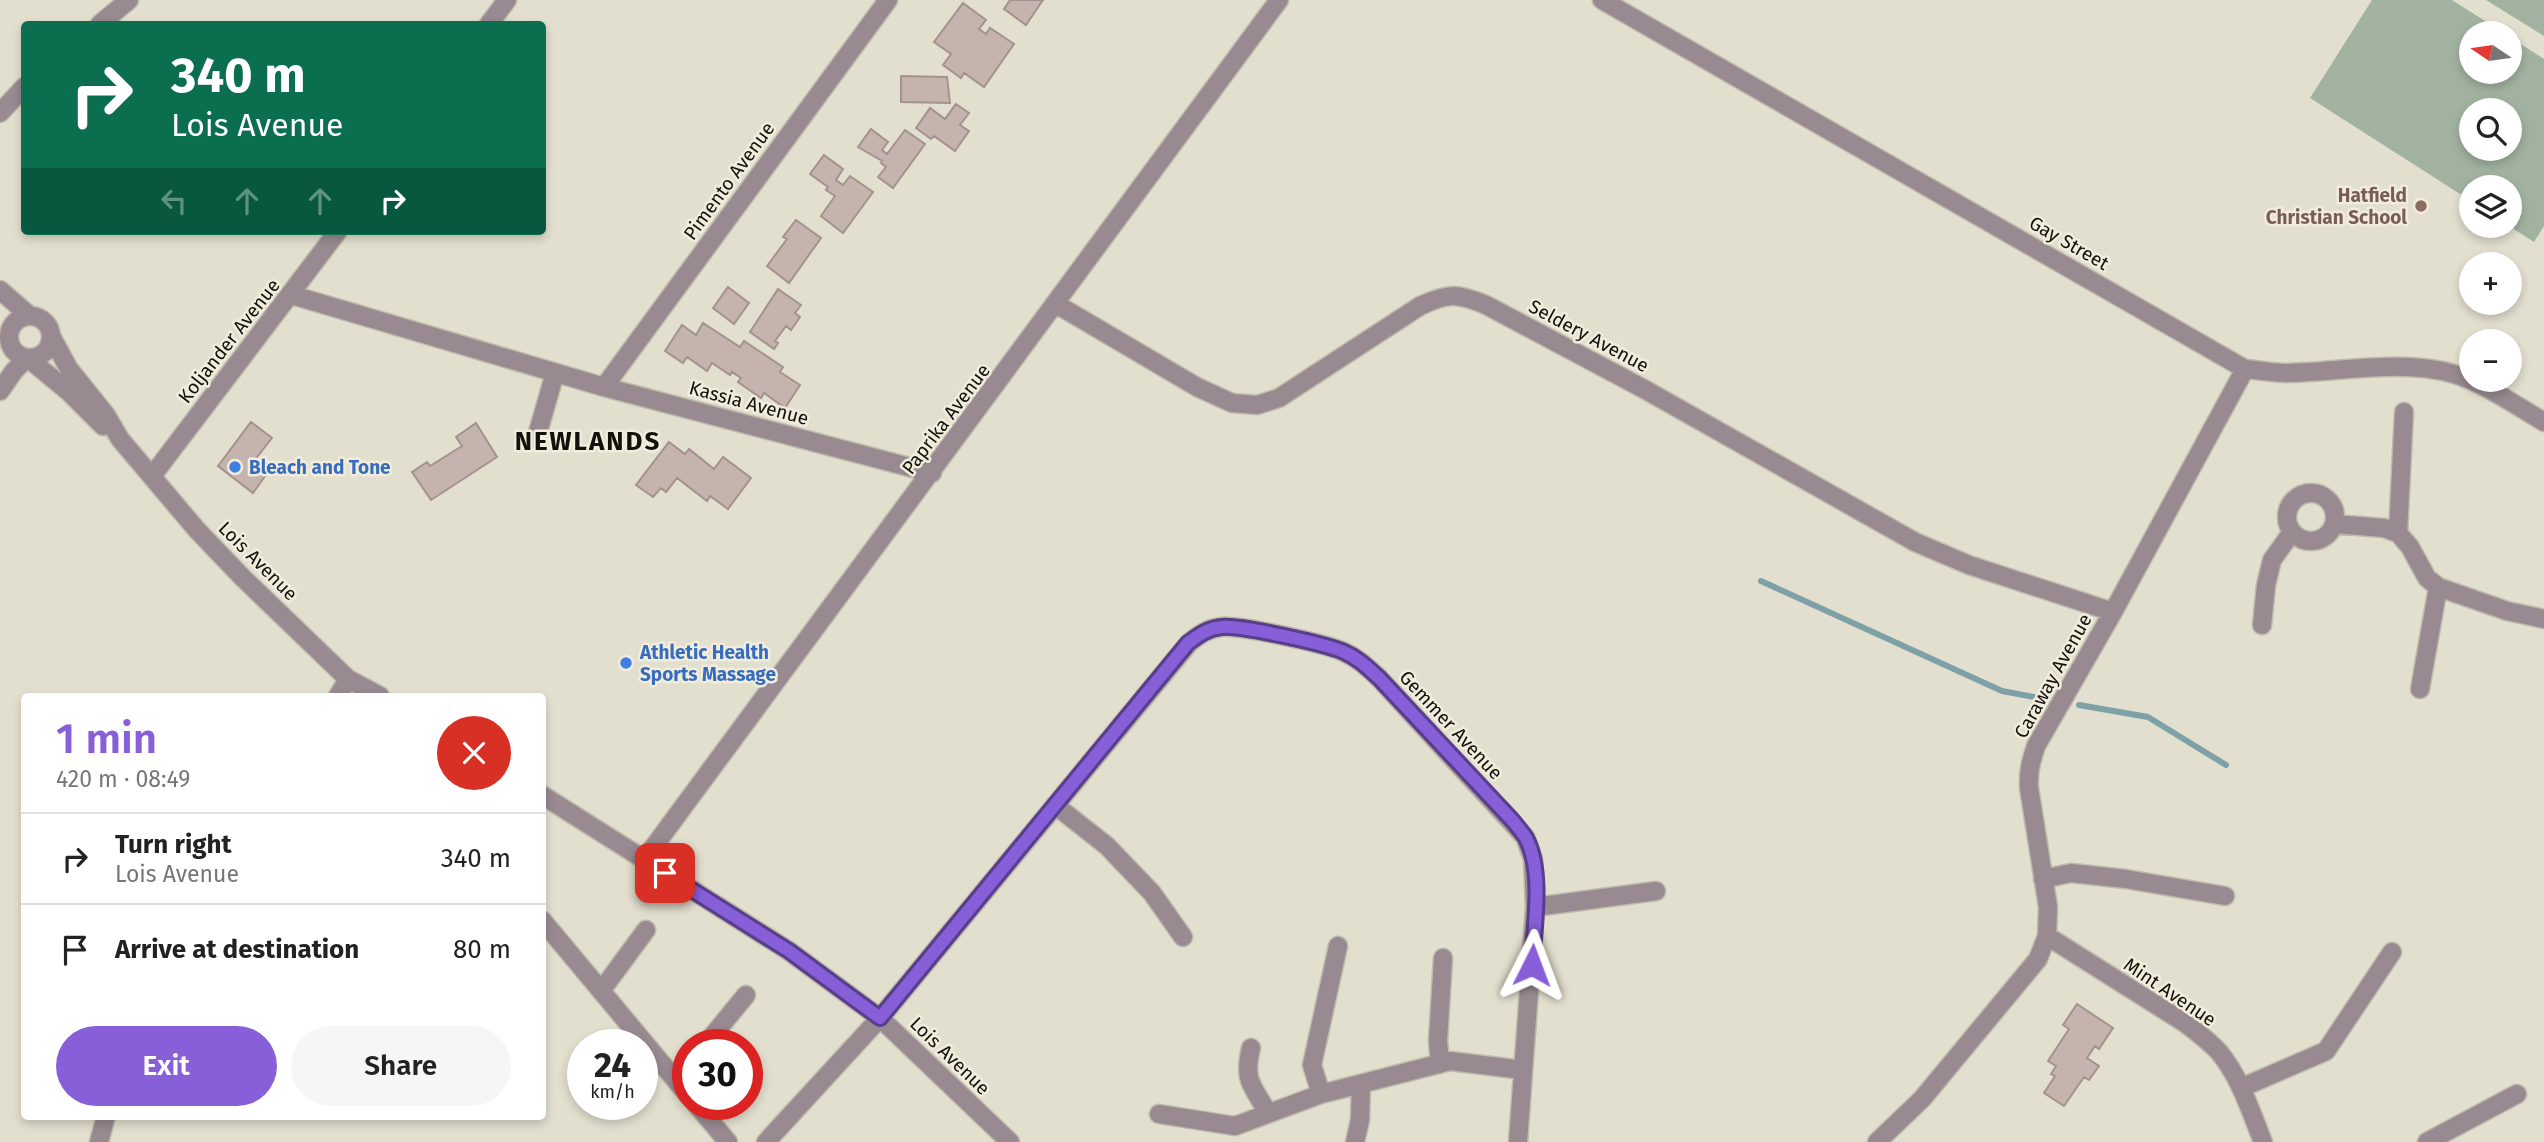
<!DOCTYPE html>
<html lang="en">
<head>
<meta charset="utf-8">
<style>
  :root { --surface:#fff; --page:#f6f6f6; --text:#222; --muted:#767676; --line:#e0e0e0; --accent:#875fd9 }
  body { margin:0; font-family:"Fira Sans",sans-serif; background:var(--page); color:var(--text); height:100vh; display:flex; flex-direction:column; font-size:26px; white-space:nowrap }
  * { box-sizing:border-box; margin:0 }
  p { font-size:23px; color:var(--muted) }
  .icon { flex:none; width:38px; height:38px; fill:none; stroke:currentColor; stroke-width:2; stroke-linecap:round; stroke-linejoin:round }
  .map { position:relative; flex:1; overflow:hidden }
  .drawer { position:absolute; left:21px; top:693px; width:525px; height:427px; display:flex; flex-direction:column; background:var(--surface); border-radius:7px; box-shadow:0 4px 10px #0003 }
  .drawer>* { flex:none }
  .banner { position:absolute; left:21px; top:21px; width:525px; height:214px; border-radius:7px; box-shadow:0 4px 10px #0003; background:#0b6e4f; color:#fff; overflow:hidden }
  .needle { width:46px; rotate:283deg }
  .buttons { position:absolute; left:2459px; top:21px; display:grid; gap:14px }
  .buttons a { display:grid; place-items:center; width:63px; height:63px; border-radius:50%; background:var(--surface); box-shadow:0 4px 10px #0003; font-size:35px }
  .speed { position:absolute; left:567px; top:1029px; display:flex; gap:14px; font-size:35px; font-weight:700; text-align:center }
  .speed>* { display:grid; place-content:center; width:91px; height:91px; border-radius:50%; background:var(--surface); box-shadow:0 4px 10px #0003; line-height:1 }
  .speed small { font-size:18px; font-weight:400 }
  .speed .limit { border:10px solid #d22; background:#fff; color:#111 }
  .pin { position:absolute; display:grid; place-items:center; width:60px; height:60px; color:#fff; margin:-30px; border-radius:14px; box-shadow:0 4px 10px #0006 }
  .me { position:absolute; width:77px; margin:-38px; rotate:3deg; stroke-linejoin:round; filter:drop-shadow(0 0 5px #0008) }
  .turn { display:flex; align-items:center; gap:24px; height:147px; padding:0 35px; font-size:32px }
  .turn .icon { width:91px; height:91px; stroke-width:2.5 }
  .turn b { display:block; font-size:49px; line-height:60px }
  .lanes { display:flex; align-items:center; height:66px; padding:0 35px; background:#0003; justify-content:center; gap:35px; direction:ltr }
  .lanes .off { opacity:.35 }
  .round { display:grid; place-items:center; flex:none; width:74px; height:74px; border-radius:37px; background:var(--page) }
  .overview { display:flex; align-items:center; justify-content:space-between; height:119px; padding:0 35px }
  h1 { font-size:42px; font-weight:600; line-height:52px; color:var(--accent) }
  .button { display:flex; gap:14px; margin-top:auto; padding:14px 35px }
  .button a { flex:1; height:80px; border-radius:42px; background:var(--accent); color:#fff; font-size:28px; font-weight:600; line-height:80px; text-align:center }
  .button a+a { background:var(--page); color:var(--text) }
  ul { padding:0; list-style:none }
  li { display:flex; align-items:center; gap:21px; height:91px; padding:0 35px; border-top:2px solid var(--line) }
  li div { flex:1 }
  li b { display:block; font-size:26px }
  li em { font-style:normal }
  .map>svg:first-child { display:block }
  .green { fill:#a1b3a0; fill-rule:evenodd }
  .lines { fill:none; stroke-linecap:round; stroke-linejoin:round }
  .stream { stroke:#7da1a6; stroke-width:6 }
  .building { fill:#c5b4ae; stroke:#a3928d; stroke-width:2 }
  .minor-casing { stroke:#bebaac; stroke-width:21 }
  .minor { stroke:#988a90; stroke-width:18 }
  .route-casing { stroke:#583e8d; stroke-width:18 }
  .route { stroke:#875fd9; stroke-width:12 }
  .education-dot { fill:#8d6e63; stroke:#f1ecdc; stroke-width:2.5 }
  .shop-dot { fill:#3f7fe0; stroke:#f1ecdc; stroke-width:2.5 }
  .labels { text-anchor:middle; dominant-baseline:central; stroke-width:5; stroke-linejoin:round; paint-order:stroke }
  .street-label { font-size:19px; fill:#13110c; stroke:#f1ecdc }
  .education-label { font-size:19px; font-weight:bold; fill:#785e54; stroke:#f1ecdc; text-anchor:end }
  .shop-label { font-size:19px; font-weight:bold; fill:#366cbe; stroke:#f1ecdc; text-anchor:start }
  .district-label { font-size:26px; font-weight:bold; letter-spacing:2px; fill:#13110c; stroke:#f1ecdc }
</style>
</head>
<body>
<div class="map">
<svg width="2544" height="1142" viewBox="0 0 2544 1142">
  <rect width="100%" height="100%" fill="#e3dfcf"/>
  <path class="green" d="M2372 0H2452L2504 33H2471V72H2510V37L2544 59V226L2534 242 2509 226 2510 187H2471V201L2310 98ZM2471 110H2510V149H2471Z
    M2486 0H2544V36Z"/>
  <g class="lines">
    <path class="stream" d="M1761 581 2002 691 2045 699
      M2079 705 2148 717 2226 765"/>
  </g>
  <path class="building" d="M1010 0H1043L1026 25 1004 9Z
    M963 3 986 20 979 29 986 34 990 28 1014 44 984 87 964 73 961 78 943 65 951 54 934 42Z
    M901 76 947 77 950 103 901 102Z
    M956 104 969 113 960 125 969 131 955 151 934 136 931 139 916 128 930 108 945 119Z
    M871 129 888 142 882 150 887 154 905 130 925 144 893 188 878 177 886 167 881 163 882 161 858 147Z
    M824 155 843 169 836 180 843 185 850 176 873 192 843 233 821 216 835 196 826 190 828 187 810 174Z
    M796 220 821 238 789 283 767 266 787 239 783 237Z
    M728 287 749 303 734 324 713 308Z
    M778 289 801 305 795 313 800 317 791 330 786 326 775 341 778 343 774 349 750 332Z
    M703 323 740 347 744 341 783 367 780 372 800 385 785 408 764 393 761 398 738 382 741 378 732 372 730 375 712 363 707 371 687 357 683 363 665 351 682 325 696 335Z
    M251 422 272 438 254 461 268 472 253 493 218 466Z
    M476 423 497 457 431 500 412 472 427 462 430 466 462 446 456 437Z
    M669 442 685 454 689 449 714 469 723 457 751 478 728 509 710 496 707 501 677 478 666 492 661 488 653 497 636 485Z
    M2077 1004 2113 1028 2099 1049 2095 1046 2087 1058 2099 1066 2089 1080 2084 1077 2064 1106 2044 1093 2055 1076 2051 1074 2056 1066 2048 1061 2069 1029 2063 1025Z"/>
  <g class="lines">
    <g class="minor-casing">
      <path id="minor" d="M1602 0 2245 369C2259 370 2274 373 2288 373 2340 372 2404 359 2454 374 2486 384 2515 405 2544 422
        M100 24 129 0
        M489 24 507 0
        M0 113 24 87
        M0 290 30 316
        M292 295 604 387 932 473
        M1056 304 1197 387 1232 403 1257 405 1279 398 1420 306C1448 293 1457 293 1486 305L1644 389 1915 542 1969 565 2113 612
        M9 337a21 21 0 1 1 42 0a21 21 0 1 1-42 0Z
        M51 336 69 369 106 415 120 439 197 530 243 578 348 679 380 696
        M29 359 69 392 103 426
        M604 387 888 0
        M0 391 14 371 26 359
        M536 439 555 373
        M152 476 338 231
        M2287 517a24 24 0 1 1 48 0a24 24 0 1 1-48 0Z
        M2334 524 2384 528 2398 533 2410 547 2427 578 2438 587 2507 611 2544 619
        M2398 533 2404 412
        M2262 625 2266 585 2272 560 2292 532
        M2420 689 2438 587
        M338 696 348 679
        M542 795 789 951 880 1018 1010 1142
        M1055 805 1107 846 1152 893 1183 937
        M644 860 1279 0
        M2043 879 2071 873 2126 879 2225 896
        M1535 907 1656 891
        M542 920 688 1095
        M2047 936 2185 1023C2197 1032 2209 1041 2219 1052 2240 1077 2251 1112 2263 1142
        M601 991 646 930
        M705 1045 746 995
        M1251 1048C1243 1081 1252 1085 1268 1113
        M1440 1064 1438 1041 1443 958
        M676 1081 688 1066
        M2241 1088 2326 1051 2392 952
        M1321 1094 1312 1065 1338 946
        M696 1104 728 1142
        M1159 1114 1235 1126 1321 1094 1450 1061 1523 1070
        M99 1142 106 1116
        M766 1142 880 1018 1189 643C1199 635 1208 628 1222 627 1240 625 1327 644 1344 652 1358 658 1368 668 1379 678L1525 837 1533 859 1535 907 1518 1142
        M1355 1142 1360 1120 1361 1084
        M1877 1142 1922 1099 2038 959 2047 936 2048 907 2029 788C2028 772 2031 761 2036 746L2113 612 2245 369
        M2427 1142 2517 1094"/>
    </g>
    <use href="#minor" class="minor"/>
  </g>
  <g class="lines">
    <g class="route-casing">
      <path id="route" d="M665 873 789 951 880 1018 1188 643C1199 635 1208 628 1222 627 1240 625 1326 644 1344 652 1358 658 1368 668 1379 678L1512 820C1517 826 1522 832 1526 838 1544 872 1534 927 1532 965"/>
    </g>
    <use href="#route" class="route"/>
  </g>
  <circle class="education-dot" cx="2421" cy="206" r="7"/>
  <g class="shop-dot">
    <circle cx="235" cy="467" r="7"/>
    <circle cx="626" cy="663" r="7"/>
  </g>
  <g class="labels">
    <g class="street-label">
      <text transform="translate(729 181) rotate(-54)">Pimento Avenue</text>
      <text transform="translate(2069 243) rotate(30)">Gay Street</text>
      <text transform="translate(1589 336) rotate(28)">Seldery Avenue</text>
      <text transform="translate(229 341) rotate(-52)">Koljander Avenue</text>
      <text transform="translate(749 403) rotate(15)">Kassia Avenue</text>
      <text transform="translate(946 419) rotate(-53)">Paprika Avenue</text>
      <text transform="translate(258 561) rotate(45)">Lois Avenue</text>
      <text transform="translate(2053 676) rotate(-61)">Caraway Avenue</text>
      <text transform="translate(1451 725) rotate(47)">Gemmer Avenue</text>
      <text transform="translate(2170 992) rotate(34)">Mint Avenue</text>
      <text transform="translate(950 1056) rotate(44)">Lois Avenue</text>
    </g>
    <g class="education-label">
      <text x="2407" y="195">Hatfield<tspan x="2407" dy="22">Christian School</tspan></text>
    </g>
    <g class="shop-label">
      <text x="249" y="467">Bleach and Tone</text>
      <text x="640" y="652">Athletic Health<tspan x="640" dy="22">Sports Massage</tspan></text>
    </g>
    <g class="district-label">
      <text x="588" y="441">NEWLANDS</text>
    </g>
  </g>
</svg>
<div class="buttons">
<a><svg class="needle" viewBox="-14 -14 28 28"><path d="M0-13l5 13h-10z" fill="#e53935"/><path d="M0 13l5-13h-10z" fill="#767676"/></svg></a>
<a><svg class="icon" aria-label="search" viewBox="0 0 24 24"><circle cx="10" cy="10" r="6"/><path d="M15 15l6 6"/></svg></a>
<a><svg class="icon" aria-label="layers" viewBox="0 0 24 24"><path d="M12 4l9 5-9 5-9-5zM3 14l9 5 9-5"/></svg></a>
<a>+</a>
<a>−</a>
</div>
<div class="speed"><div>24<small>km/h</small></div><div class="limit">30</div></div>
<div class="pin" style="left:665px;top:873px;background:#d93025"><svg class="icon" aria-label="arrive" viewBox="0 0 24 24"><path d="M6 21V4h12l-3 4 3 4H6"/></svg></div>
<svg class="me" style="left:1532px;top:965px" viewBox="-20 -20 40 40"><path d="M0-17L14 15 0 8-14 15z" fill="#875fd9" stroke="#fff" stroke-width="4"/></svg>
<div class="banner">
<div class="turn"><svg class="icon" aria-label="right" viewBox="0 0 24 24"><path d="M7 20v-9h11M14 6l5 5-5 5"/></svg><div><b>340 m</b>Lois Avenue</div></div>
<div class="lanes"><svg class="icon off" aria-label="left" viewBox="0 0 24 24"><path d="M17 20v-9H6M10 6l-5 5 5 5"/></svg><svg class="icon off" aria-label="ahead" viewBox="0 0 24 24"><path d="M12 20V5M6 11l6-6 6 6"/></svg><svg class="icon off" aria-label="ahead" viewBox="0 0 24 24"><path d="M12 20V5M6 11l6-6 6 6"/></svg><svg class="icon" aria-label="right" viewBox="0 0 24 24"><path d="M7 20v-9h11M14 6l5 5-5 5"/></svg></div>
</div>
<section class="drawer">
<div class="overview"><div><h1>1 min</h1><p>420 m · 08:49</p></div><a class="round" style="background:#d93025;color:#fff"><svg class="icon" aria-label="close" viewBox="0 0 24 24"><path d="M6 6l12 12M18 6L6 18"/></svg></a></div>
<ul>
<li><svg class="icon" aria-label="right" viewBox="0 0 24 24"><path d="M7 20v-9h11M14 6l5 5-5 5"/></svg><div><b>Turn right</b><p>Lois Avenue</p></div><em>340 m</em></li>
<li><svg class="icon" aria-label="arrive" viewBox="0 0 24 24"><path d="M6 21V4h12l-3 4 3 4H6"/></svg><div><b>Arrive at destination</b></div><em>80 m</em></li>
</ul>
<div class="button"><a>Exit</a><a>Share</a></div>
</section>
</div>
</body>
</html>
